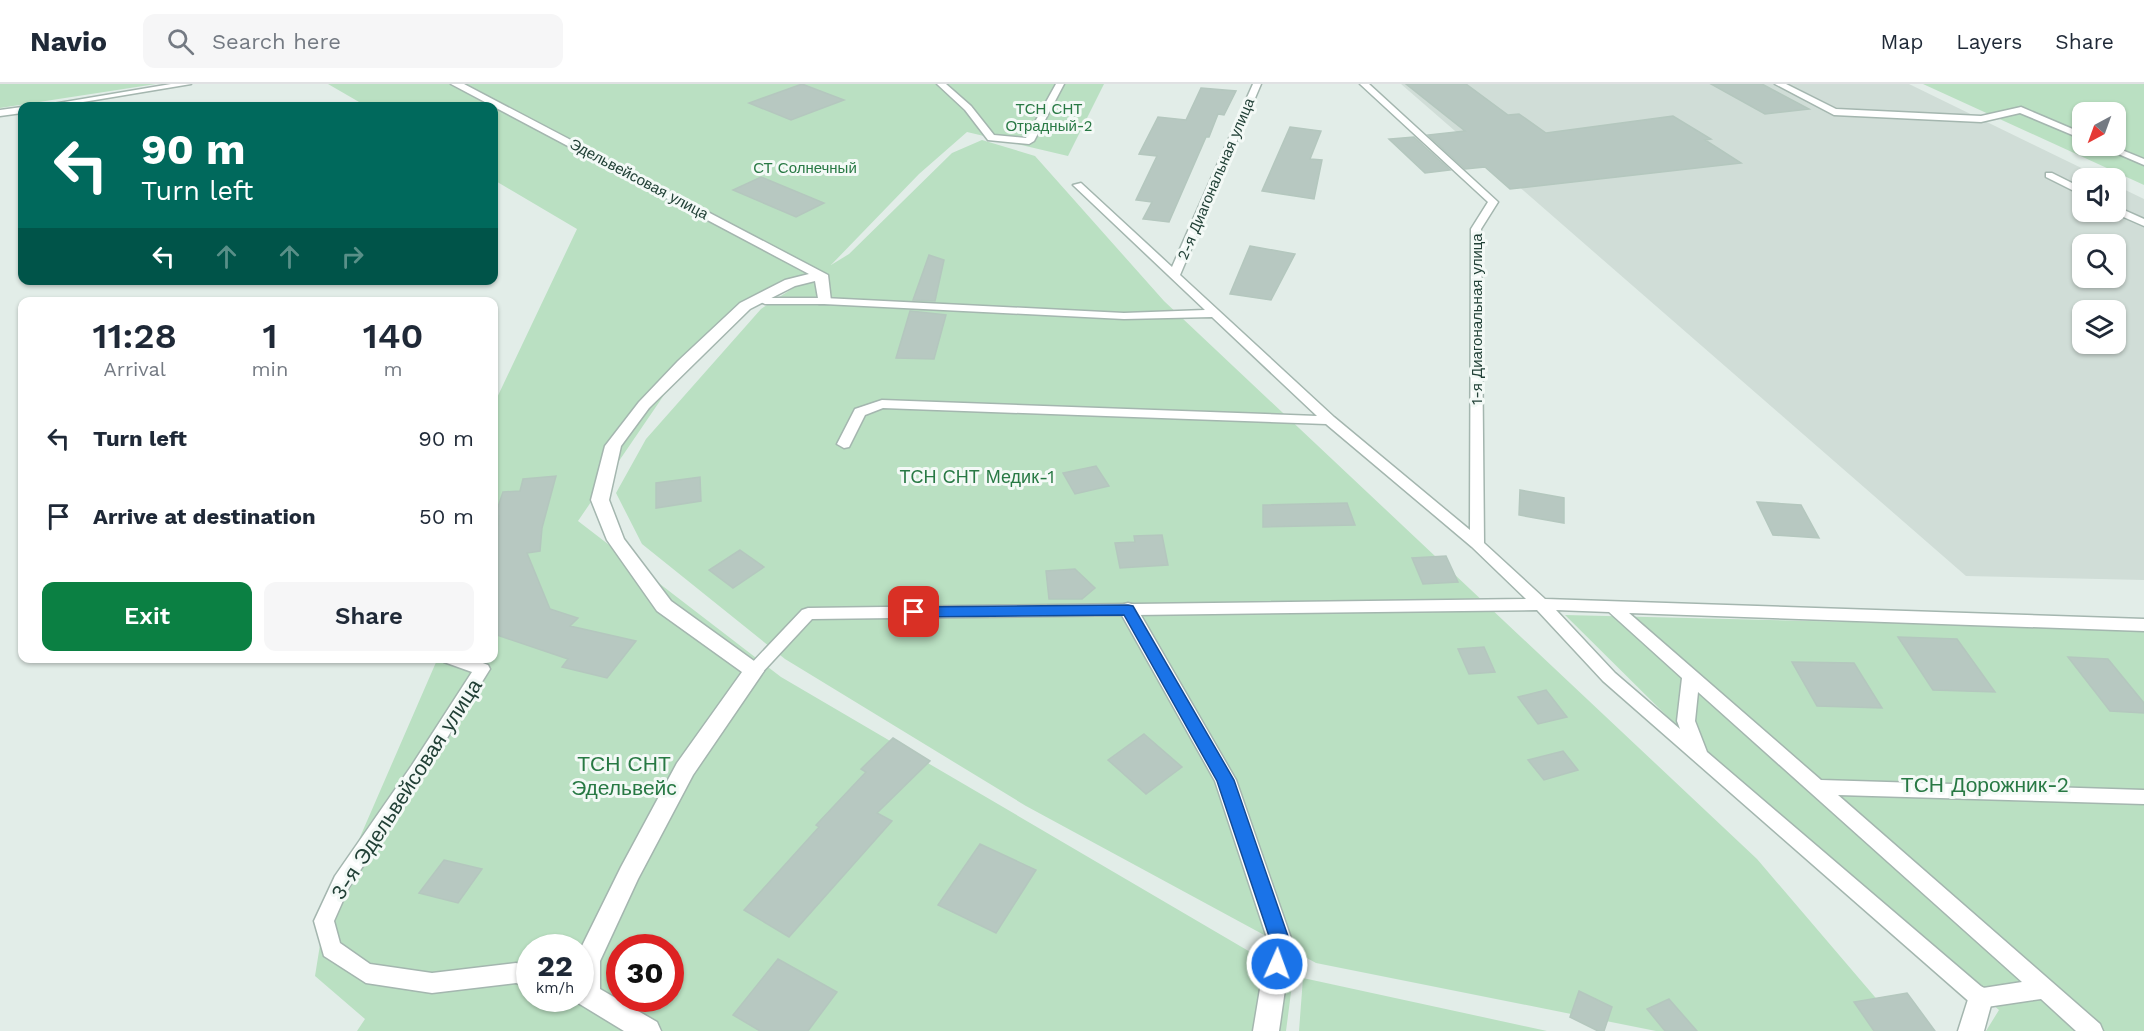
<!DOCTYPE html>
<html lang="en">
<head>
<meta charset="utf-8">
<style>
  :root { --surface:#fff; --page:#f6f6f7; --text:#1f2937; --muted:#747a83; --line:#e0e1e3; --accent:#0b8043 }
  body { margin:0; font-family:"Work Sans",sans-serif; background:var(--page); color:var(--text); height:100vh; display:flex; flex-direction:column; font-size:22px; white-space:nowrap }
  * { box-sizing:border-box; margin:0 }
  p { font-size:20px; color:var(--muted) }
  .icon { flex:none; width:33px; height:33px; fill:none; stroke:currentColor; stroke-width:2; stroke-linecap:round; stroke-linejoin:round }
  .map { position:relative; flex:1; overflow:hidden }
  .drawer { position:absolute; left:18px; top:213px; width:480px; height:366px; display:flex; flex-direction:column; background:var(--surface); border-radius:12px; box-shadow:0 2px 4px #0004 }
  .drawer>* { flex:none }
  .banner { position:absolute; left:18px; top:18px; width:480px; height:183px; border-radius:12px; box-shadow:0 2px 4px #0004; background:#00695c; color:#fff; overflow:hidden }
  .needle { width:39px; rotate:221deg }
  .controls { position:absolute; left:2072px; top:18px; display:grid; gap:12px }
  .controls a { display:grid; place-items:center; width:54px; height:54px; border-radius:12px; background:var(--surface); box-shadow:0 2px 4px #0004; font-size:30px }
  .speed { position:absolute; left:516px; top:850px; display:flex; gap:12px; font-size:30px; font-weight:700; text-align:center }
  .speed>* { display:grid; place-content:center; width:78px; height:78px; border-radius:50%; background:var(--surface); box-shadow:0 2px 4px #0004; line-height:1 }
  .speed small { font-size:15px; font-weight:400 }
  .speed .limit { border:9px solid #d22; background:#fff; color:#111 }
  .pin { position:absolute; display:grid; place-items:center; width:51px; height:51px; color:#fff; margin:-26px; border-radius:12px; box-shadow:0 3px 9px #0006 }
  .me { position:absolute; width:66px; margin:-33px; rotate:2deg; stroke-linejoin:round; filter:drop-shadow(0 0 4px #0008) }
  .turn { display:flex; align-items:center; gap:21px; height:126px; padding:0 24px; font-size:27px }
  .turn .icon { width:78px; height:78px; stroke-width:2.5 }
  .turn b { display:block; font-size:42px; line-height:51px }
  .lanes { display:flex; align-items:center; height:57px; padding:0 24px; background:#0003; justify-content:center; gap:30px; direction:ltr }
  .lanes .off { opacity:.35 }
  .eta { display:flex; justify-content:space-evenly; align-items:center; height:102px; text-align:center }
  .eta b { font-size:36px; font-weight:600; line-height:42px }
  .cta { display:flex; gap:12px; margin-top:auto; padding:12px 24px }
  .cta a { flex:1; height:69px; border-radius:12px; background:var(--accent); color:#fff; font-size:24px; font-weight:600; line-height:69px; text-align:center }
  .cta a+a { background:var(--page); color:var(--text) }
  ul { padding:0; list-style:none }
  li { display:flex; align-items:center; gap:18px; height:78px; padding:0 24px }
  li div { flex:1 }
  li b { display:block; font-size:22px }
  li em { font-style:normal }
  header { display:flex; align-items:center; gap:36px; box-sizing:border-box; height:84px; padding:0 30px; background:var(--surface); border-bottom:2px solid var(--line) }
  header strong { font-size:28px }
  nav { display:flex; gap:33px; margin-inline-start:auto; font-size:21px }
  .search { width:420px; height:54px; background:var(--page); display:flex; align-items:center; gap:15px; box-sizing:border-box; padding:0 21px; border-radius:12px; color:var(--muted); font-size:22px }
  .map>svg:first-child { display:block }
  .built { fill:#d0ddd7; fill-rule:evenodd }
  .green { fill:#bae0c2; fill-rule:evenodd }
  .building { fill:#b7c8c1; stroke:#b4c7be; stroke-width:1.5 }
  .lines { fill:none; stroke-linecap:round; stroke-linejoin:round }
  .lane-casing { stroke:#a4b6af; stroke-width:3 }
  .street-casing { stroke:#a4b6af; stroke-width:3 }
  .lane { fill:#fff; fill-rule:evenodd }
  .street { fill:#fff; fill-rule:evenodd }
  .route { fill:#1a73e8; stroke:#114b97; stroke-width:1.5 }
  .labels { text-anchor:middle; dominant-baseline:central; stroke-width:6; stroke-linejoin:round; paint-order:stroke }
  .far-park-label { font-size:15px; fill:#287944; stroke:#f3f9f6 }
  .far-street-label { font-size:15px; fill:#214036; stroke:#f3f9f6 }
  .park-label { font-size:18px; fill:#287944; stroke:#f3f9f6 }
  .near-park-label { font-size:21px; fill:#287944; stroke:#f3f9f6 }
  .near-street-label { font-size:21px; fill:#214036; stroke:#f3f9f6 }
</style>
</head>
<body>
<header>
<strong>Navio</strong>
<div class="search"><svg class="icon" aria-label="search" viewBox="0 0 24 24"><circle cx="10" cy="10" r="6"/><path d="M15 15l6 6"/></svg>Search here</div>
<nav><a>Map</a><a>Layers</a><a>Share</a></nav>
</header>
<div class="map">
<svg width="2144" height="947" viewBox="0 0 2144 947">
  <rect width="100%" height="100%" fill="#e2ede8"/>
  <path class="built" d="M1401 0H1909L2102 94H2082V128H2115V101L2144 115V496L1966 492ZM2082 160H2115V194H2082ZM2082 226H2115V260H2082Z"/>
  <path class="green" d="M0 0H156L0 24Z
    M328 0H1104L1068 72 967 48 919 90 831 181 849 170 952 69 982 56 1035 72 1164 217 1757 775 1904 947H1656L1316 879 1026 722 785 575 642 460 616 409 646 355 761 225 804 197 754 221 664 311 578 437 781 593 1293 893 1286 947H357L365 935 315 892 324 836 437 576 435 575 494 574V320L577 145 494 96V22H366ZM530 864H580V915H530ZM620 864H670V915H620Z
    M1923 0H2144V101ZM2082 28H2115V62H2082Z
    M1565 531 2144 545V947H1986L1999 926 1681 646Z
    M1303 894 1547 947H1299Z"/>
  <path class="building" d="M802 0 844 16 791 36 749 19Z
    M1406 0H1466L1508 31 1519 30 1546 49 1673 32 1711 55 1705 56 1741 79 1510 105 1485 83 1465 85 1428 51 1465 47Z
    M1711 0H1762L1809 25 1765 30Z
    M1201 4 1236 7 1224 31 1218 30 1209 53H1206L1169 138 1143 135 1152 118 1136 116 1157 72 1139 70 1158 33 1186 36Z
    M1290 43 1321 47 1310 75 1322 76 1314 115 1262 107Z
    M1414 53 1450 86 1425 89 1389 55Z
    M761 93 824 119 796 133 733 106Z
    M1250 162 1295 170 1271 216 1230 210Z
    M929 171 944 176 935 217 913 216Z
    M910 227 946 231 934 275 896 274Z
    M1096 382 1109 402 1075 410 1063 389Z
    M556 392 542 444 540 467 527 469 550 525 578 534 570 542 636 557 607 594 562 583 568 575 494 550V473L499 432H495L503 408 520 407 523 395Z
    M700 393 701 417 656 424V399Z
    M1520 406 1564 414V439L1519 431Z
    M1757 418 1801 421 1819 454 1773 451Z
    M1347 419 1355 441 1263 443V421Z
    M1162 451 1168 481 1120 484 1115 459 1135 458 1134 452Z
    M740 466 764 483 733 504 709 486Z
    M1446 472 1458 498 1423 500 1412 474Z
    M1075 485 1095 504 1082 515H1049L1046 487Z
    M1898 553 1957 555 1995 608 1933 606Z
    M1484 563 1495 588 1469 590 1458 565Z
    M2068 573 2108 575 2144 619V629L2110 627Z
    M1792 578 1854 579 1882 624 1817 622Z
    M1546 606 1567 633 1538 640 1518 613Z
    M1144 650 1182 683 1146 710 1108 676Z
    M893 654 930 677 877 729 892 737 789 853 744 826 819 743 816 741 866 688 861 685Z
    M1563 667 1578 686 1544 696 1528 676Z
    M980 760 1036 786 996 849 938 821Z
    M444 776 482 785 458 819 419 809Z
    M778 875 837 908 808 947H760L733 931Z
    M1579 907 1612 923 1604 947H1598L1570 933Z
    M1907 909 1935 947H1874L1854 918Z
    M1669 915 1697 947H1665L1647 925Z"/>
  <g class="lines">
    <g class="lane-casing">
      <path id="lane" d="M171 0H191L59 22H41Z
        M937 0H946L971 22 994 51 1026 54 1056 0H1064L1034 57 1029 60 988 56 965 26Z
        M1253 0H1261L1180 191 1334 333 1470 446 1471 145 1488 118 1360 0H1369L1498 118 1481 145 1484 459 1545 515 2144 535V547L1629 529 1821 696 2144 706V720L1838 711 2100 940 2103 947H2076L2041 915 1980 924 1973 921 1603 597 1537 526 812 535 760 591H748L746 587 748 583 802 526 808 524 1526 515 1472 463 1326 340 883 324 865 331 849 363 844 364 837 360 855 325 882 316 1317 332 1212 233 1124 235 824 220H765L759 217 765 214H824L1124 229 1205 226 1073 101 1081 99 1172 183ZM1556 526 1609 528 1682 594 1677 637 1680 645 1615 589ZM1698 608 2022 898 1983 904 1707 668 1695 637Z
        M1775 0H1786L1836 25 1981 32 2021 23 2082 49V55L2020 29 1981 38 1834 31Z
        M22 23V29L0 32V26Z
        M2100 62H2112L2144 75V81Z
        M2046 89H2052L2082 104V111L2046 93Z
        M2115 122 2144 135V142L2112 128H2115Z
        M442 574H470L488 581 490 585 424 691 349 803 334 837 340 859 370 880 432 889 516 879 530 883V903L516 899 432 909 366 899 324 872 314 837 335 792 412 681 472 588 444 578Z"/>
    </g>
    <g class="street-casing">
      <path id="street" d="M451 0H464L828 191 831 217 829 220H819L815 197 795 202 750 225 649 324 621 362 609 416 624 455 671 517 761 582 764 587 693 691 638 795 600 877V905L657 938 661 947H624L578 919 576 915H580V866L621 783 677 679 742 588 657 527 607 456 591 416 605 362 639 318 678 277 740 219 785 196 809 190Z
        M1128 519 1135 521 1236 696 1292 857 1279 947H1253L1268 857 1215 697 1119 526 1121 521Z
        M1980 902 1989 906 1993 914 1984 947H1958L1971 906Z"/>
    </g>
    <use href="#lane" class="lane"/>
    <use href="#street" class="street"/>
  </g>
  <path class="route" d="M1128 521 1133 522 1234 696 1290 858 1283 886 1277 889 1270 886 1267 880 1271 858 1217 697 1124 531 914 533 907 528 914 523Z"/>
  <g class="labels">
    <g class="far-park-label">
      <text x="1049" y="25">ТСН СНТ<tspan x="1049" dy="17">Отрадный-2</tspan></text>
      <text x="805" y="84">СТ Солнечный</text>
    </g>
    <g class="far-street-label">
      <text transform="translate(639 95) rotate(28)">Эдельвейсовая улица</text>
      <text transform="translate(1216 95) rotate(-67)">2-я Диагональная улица</text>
      <text transform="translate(1477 235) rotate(-90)">1-я Диагональная улица</text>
    </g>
    <g class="park-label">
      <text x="977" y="392">ТСН СНТ Медик-1</text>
    </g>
    <g class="near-park-label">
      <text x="624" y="679">ТСН СНТ<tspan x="624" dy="24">Эдельвейс</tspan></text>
      <text x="1985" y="700">ТСН Дорожник-2</text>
    </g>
    <g class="near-street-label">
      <text transform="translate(406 705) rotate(-57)">3-я Эдельвейсовая улица</text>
    </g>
  </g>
</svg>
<div class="controls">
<a><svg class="needle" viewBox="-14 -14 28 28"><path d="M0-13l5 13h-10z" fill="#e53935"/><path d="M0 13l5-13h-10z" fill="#747a83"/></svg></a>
<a><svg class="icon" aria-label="sound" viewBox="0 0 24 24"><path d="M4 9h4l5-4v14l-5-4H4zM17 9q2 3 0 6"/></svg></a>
<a><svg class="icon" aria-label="search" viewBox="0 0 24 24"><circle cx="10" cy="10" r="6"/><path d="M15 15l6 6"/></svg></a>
<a><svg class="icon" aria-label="layers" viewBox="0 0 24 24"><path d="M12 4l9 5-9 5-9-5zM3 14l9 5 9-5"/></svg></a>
</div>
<div class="speed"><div>22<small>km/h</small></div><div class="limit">30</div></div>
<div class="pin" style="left:914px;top:528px;background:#d93025"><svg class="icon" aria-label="arrive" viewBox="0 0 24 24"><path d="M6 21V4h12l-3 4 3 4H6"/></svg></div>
<svg class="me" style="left:1277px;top:880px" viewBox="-20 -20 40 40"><circle r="17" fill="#1a73e8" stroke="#fff" stroke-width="3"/><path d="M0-11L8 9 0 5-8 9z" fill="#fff"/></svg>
<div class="banner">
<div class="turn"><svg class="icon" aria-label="left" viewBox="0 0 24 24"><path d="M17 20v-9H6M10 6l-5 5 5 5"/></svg><div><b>90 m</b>Turn left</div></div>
<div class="lanes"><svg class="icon" aria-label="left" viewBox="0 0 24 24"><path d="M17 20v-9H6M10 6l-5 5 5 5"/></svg><svg class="icon off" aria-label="ahead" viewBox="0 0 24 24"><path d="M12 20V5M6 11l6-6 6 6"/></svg><svg class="icon off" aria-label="ahead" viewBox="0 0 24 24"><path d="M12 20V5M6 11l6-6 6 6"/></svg><svg class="icon off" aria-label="right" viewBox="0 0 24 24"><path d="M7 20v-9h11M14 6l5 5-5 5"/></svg></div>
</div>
<section class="drawer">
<div class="eta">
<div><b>11:28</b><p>Arrival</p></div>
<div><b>1</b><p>min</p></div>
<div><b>140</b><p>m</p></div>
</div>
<ul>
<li><svg class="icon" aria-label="left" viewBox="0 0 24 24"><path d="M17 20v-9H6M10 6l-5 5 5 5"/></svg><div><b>Turn left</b></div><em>90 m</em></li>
<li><svg class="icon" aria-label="arrive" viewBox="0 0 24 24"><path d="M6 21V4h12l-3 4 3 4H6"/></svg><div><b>Arrive at destination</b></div><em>50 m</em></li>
</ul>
<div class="cta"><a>Exit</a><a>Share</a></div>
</section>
</div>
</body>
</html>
